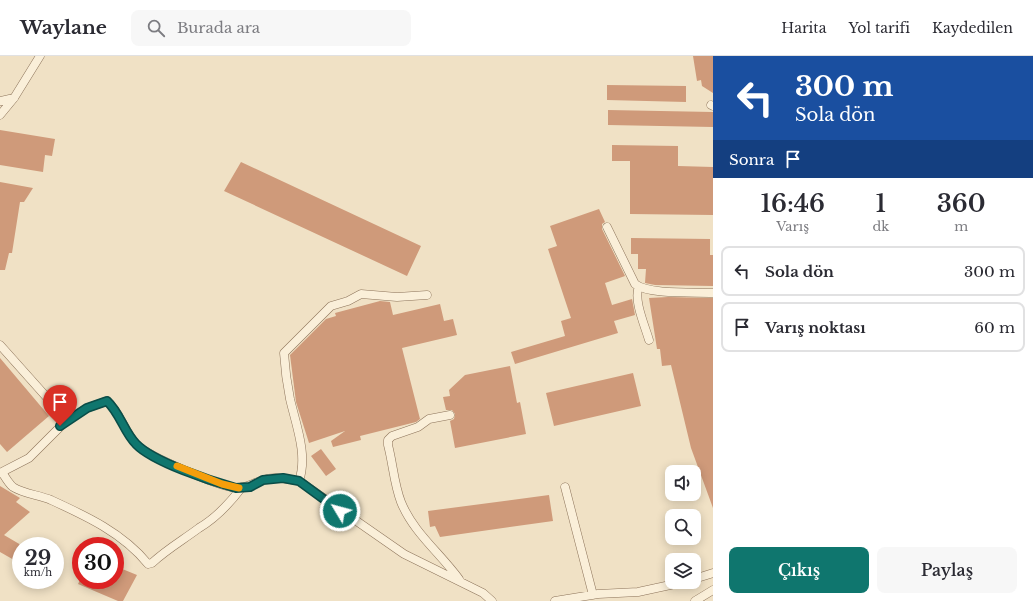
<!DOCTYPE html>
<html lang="tr">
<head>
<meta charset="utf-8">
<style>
  :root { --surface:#fff; --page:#f7f7f7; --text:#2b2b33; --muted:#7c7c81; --line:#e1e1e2; --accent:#0f766e }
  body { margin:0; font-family:"Libre Baskerville",serif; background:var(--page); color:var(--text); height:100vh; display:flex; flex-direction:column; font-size:15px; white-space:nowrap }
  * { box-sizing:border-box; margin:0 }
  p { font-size:13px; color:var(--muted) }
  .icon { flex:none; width:22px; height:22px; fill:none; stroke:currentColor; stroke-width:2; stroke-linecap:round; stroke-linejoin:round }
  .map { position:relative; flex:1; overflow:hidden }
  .sheet { display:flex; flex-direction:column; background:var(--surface); width:320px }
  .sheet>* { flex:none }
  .guide { background:#1a4fa0; color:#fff; overflow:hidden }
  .buttons { position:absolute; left:665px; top:409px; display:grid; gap:8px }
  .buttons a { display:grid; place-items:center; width:36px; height:36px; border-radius:8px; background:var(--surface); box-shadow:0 2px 10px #0003; font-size:20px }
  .speed { position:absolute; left:12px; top:481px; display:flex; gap:8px; font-size:20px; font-weight:700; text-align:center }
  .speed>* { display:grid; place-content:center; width:52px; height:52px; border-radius:50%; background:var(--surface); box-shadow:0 2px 10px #0003; line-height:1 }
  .speed small { font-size:10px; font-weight:400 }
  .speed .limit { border:6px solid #d22; background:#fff; color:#111 }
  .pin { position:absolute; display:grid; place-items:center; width:34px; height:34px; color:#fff; margin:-41px -17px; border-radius:50% 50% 50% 0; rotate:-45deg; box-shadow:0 0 4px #0007 }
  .pin .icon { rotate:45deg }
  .me { position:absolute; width:44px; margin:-22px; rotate:307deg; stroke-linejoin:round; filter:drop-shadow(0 0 3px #0008) }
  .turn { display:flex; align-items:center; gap:14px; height:84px; padding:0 16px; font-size:18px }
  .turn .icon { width:52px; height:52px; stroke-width:2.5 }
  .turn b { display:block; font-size:28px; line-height:34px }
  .then { display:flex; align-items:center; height:38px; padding:0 16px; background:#0003; gap:8px; font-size:15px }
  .eta { display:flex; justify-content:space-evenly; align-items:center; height:68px; text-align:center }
  .eta b { font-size:24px; font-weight:600; line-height:28px }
  .cta { display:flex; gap:8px; margin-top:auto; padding:8px 16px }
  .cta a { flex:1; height:46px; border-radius:8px; background:var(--accent); color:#fff; font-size:16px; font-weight:600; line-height:46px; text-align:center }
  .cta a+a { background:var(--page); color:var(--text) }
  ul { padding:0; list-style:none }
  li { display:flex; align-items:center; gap:12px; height:50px; margin:0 8px 6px; padding:0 8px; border:2px solid var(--line); border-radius:8px }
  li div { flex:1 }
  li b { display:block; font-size:15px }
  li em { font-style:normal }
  header { display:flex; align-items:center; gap:24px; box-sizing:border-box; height:56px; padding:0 20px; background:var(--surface); border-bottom:1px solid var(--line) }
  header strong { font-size:19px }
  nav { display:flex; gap:22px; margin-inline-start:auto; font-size:14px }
  .search { width:280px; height:36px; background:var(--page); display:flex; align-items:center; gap:10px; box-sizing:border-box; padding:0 14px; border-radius:8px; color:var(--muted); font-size:15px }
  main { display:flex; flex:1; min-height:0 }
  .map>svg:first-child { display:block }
  .building { fill:#cf9a7a }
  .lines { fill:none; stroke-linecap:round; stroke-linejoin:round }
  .minor-casing { stroke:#8c735a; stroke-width:9 }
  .minor { stroke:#faefd9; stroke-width:8 }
  .route-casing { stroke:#0a4d48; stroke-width:10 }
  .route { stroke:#0f766e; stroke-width:7 }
  .slow { stroke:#f59e0b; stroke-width:7 }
</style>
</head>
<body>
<header>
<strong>Waylane</strong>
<div class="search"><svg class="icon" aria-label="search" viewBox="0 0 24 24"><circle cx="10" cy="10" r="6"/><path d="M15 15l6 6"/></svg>Burada ara</div>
<nav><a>Harita</a><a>Yol tarifi</a><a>Kaydedilen</a></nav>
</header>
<main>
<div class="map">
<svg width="713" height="545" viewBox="0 0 713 545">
  <rect width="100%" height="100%" fill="#f0e1c5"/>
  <path class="building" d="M693 0H713V37L702 30 701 24 697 25Z
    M607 29 686 30V46L607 44Z
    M608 54 713 56V71L608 69Z
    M0 74 55 83 52 100 45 99 43 116 0 109Z
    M612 89 678 90V110L713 111V159L630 158V105H612Z
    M241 106 421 190 407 220 224 135Z
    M0 126 33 132 24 146H20L12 197H9L5 214H0Z
    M599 153 605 166 602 168V173L625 220 605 227 612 249 632 243 635 259 614 265 618 277 515 308 511 296 565 280 561 265 571 262 548 193 557 190 550 170Z
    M631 182 710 183V199H713V230L655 229 645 227 646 213H638V198H631Z
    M668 241 713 242V452L691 392 671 309 662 310 660 293H657L649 242Z
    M380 245 390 246 393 259 440 248 444 265 453 263 457 279 402 292 420 363 416 366 360 380 361 384 333 391 331 385 345 375 309 387 296 346 290 299 326 263 336 260 335 257Z
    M0 302 49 360 7 396 0 388Z
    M510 310 517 347 520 346 526 378 455 392 450 365 454 363 455 358 452 354H446L443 341 450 340 449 334 465 319Z
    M633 317 641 350 554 370 546 337Z
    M321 393 336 413 326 420 311 400Z
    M0 430 20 442 16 446 30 456 4 479 21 489V508L0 496Z
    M549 439 553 465 440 481 435 470 430 471 428 455Z
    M115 510 137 519 123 545H118L78 528 80 524H115Z"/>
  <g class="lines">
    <g class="minor-casing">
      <path id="minor" d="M0 45 14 42
        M711 49 713 50
        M0 59 14 42 40 0
        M607 171 635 228C649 239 694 236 713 237
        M639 231C633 243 645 270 649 284
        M0 289 67 364
        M450 359 429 363 418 371 392 380 388 384V389C393 408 394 428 401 446 413 476 440 497 459 523
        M2 416C5 421 9 428 13 431 24 438 39 439 51 444 86 460 123 477 148 508L152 507C167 493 183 484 199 472 216 462 230 447 242 431
        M0 417 29 402 67 364 87 352 107 345C120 356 124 375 136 388 147 400 220 431 237 432 247 432 253 427 263 424 274 420 288 423 299 425L404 498 483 537 492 545
        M299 425C308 399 296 369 290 343 287 328 285 313 284 297L331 250 348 245 361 238 397 241 427 239
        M565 431 593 539
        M694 523 713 517
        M555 545 598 538 638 536 684 526
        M695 545 713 534"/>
    </g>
    <use href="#minor" class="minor"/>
  </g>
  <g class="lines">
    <g class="route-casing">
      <path id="route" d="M60 370 87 352 107 345C120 357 124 376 136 388 153 406 211 425 236 432L250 431 263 424 283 422 299 425 340 455"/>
    </g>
    <use href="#route" class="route"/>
    <path class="slow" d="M177 410 222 428 239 432"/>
  </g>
</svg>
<div class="buttons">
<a><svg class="icon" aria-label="sound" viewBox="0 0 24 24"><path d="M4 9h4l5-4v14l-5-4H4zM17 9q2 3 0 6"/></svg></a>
<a><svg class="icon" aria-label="search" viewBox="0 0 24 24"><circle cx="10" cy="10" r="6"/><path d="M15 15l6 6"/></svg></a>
<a><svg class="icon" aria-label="layers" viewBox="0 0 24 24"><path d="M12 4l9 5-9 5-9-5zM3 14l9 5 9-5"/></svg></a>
</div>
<div class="speed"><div>29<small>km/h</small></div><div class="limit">30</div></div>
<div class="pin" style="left:60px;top:370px;background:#d93025"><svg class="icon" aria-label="arrive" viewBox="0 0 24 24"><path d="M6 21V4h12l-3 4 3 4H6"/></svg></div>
<svg class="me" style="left:340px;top:455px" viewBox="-20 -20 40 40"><circle r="17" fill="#0f766e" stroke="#fff" stroke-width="3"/><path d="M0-11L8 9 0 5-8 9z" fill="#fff"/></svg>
</div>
<section class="sheet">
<div class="guide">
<div class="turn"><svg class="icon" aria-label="left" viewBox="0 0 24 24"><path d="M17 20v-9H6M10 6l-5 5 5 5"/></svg><div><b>300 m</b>Sola dön</div></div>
<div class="then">Sonra<svg class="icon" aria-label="arrive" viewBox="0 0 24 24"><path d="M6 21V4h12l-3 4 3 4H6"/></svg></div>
</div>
<div class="eta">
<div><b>16:46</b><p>Varış</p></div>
<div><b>1</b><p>dk</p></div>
<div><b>360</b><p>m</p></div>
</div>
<ul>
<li><svg class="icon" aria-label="left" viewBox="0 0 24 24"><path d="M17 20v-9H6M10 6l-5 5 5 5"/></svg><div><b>Sola dön</b></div><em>300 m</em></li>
<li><svg class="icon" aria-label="arrive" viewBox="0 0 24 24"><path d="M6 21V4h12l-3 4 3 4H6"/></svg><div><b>Varış noktası</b></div><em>60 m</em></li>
</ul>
<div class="cta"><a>Çıkış</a><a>Paylaş</a></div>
</section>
</main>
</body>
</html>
